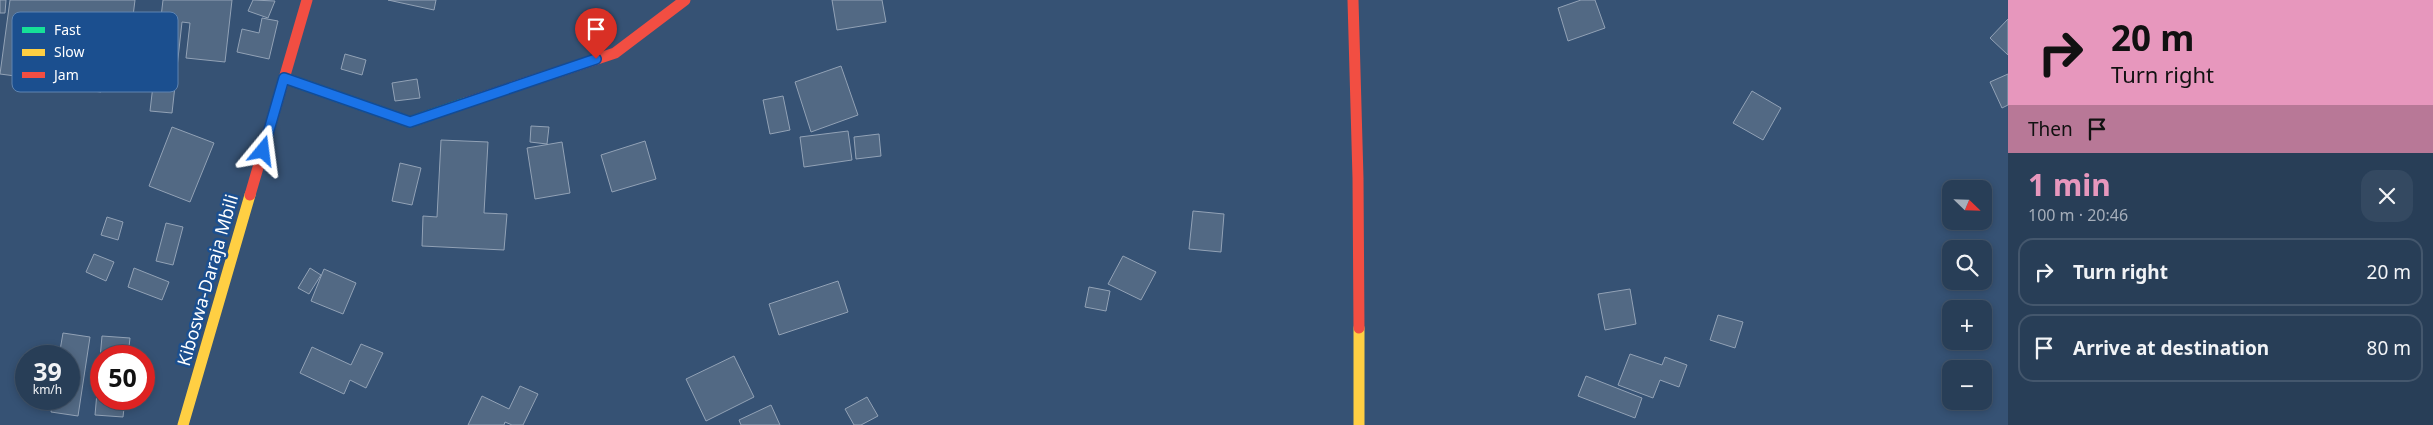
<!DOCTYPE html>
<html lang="en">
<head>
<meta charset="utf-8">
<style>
  :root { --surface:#283e57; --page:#344961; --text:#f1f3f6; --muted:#a5aeba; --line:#44576d; --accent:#e797bd }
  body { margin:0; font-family:"Noto Sans",sans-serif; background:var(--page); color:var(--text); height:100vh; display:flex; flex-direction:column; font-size:19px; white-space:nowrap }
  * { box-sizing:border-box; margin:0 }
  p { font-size:16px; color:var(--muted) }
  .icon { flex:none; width:28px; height:28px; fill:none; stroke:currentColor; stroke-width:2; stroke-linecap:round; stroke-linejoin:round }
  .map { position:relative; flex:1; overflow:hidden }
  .side { display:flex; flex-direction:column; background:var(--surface); width:425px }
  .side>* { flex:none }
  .top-card { background:#e797bd; color:#111; overflow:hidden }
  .needle { width:32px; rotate:113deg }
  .buttons { position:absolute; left:1942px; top:180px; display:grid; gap:10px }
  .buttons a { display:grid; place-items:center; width:50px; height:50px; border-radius:10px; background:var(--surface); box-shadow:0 2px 8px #0003,0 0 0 1px var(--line); font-size:25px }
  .speed { position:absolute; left:15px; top:345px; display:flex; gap:10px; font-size:25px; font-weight:700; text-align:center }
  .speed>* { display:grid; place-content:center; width:65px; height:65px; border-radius:50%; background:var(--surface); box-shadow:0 2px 8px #0003,0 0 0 1px var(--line); line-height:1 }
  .speed small { font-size:12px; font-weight:400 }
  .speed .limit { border:8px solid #d22; background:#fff; color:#111 }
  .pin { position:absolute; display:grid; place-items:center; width:42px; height:42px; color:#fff; margin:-51px -21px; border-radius:50% 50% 50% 0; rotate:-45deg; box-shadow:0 0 5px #0007 }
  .pin .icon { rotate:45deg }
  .me { position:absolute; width:55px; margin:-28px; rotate:16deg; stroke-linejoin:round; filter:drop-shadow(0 0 4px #0008) }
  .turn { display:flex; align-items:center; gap:18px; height:105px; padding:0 20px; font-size:22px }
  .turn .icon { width:65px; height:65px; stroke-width:2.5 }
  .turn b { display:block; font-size:35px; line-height:42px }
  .then { display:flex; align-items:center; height:48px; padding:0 20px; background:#0003; gap:10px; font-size:19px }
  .round { display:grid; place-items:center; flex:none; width:52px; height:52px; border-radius:15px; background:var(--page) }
  .summary { display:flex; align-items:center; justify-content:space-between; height:85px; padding:0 20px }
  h1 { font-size:30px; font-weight:700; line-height:38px; color:var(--accent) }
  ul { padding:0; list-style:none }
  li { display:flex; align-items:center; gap:15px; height:68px; margin:0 10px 8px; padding:0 10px; border:2px solid var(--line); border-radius:15px }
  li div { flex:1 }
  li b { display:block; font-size:19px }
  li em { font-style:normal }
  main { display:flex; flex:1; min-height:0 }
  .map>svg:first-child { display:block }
  .building { fill:#526984; stroke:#92a2b6 }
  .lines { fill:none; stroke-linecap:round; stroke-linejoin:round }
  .fast { stroke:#16e098; stroke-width:11 }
  .slow { stroke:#ffcf43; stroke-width:11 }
  .jam { stroke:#f24e42; stroke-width:11 }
  .route-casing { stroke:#114b97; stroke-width:12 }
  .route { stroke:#1a73e8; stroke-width:9 }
  .labels { text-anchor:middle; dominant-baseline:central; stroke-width:5; stroke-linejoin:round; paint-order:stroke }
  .street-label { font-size:18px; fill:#fff; stroke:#1b4f8f }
  .key { fill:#1b4f8f; stroke:#5f84b1; stroke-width:1 }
  .key-label { font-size:14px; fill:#fff }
</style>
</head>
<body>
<main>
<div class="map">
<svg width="2008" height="425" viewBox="0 0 2008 425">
  <rect width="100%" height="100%" fill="#365274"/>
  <path class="building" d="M0 0H6L5 13H0Z
    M10 0H135L132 24 110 21 101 92 68 88 69 83 0 74Z
    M163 0H232L225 62 186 58 190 23 182 22 172 113 150 111Z
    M253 0 275 1 268 18 248 11Z
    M388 0H436L434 10Z
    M832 0H882L886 22 837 30Z
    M1581 0H1595L1605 28 1568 41 1558 8Z
    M262 18 278 21 269 59 237 52 242 29 259 33Z
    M2008 19V55L1990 38Z
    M345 54 366 60 362 75 341 69Z
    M841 66 858 115 811 132 795 82Z
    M2008 74V105L2002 108 1990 82Z
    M417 79 420 98 395 101 392 83Z
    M1752 91 1781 108 1763 140 1733 123Z
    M783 96 790 130 770 134 763 100Z
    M531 126 549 127 547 144 530 142Z
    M172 127 214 143 190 202 149 186Z
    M848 131 852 160 804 167 800 137Z
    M879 134 881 156 856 159 854 137Z
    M441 140 488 142 484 213 507 214 504 250 422 246 423 216 437 217Z
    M645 141 656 179 612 192 601 155Z
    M562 142 570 193 535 199 527 148Z
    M400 163 421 168 412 205 392 201Z
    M1193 211 1224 214 1221 252 1189 249Z
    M107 217 123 222 118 240 101 235Z
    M166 223 183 227 173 265 156 261Z
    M94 254 114 262 106 281 86 272Z
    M1123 256 1156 272 1141 300 1108 284Z
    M134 268 169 282 162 300 128 287Z
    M310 268 321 275 309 294 298 288Z
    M324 269 356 283 343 314 311 301Z
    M838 281 848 312 779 335 769 304Z
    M1089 287 1110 291 1106 311 1085 307Z
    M1630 289 1636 324 1605 330 1598 294Z
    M1718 315 1743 322 1735 348 1710 340Z
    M63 333 90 337 78 416 51 412 53 399H69V356H59Z
    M102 336 130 338 128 356H101V399H125L123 417 95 415Z
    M361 344 383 353 366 388 350 380 344 394 300 373 312 347 351 365Z
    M1630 354 1662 365 1665 357 1687 365 1679 387 1660 380 1653 398 1618 385Z
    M734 356 754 397 706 421 686 379Z
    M1586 376 1642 398 1635 418 1578 396Z
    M520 386 538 394 523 425H512L505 422 504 425H468L482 396 509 409Z
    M867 397 878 416 861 425H854L845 409Z
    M771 405 780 425H741L739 420Z"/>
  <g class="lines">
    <path class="fast" d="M284 78 410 122 465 103"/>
    <path class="slow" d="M1359 328V425
      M183 425 250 195"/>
    <path class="jam" d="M1353 0 1358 178 1359 328
      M465 103 615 53 685 0
      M250 195 307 0"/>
  </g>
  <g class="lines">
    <g class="route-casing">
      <path id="route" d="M263 151 284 78 410 122 596 59"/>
    </g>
    <use href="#route" class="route"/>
  </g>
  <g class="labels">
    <g class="street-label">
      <text transform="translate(207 280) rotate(-74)">Kiboswa-Daraja Mbili</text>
    </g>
  </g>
  <rect x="12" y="12" width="166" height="80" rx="8" class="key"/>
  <rect x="22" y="27" width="23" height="6" fill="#16e098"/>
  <rect x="22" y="49" width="23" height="7" fill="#ffcf43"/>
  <rect x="22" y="72" width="23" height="6" fill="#f24e42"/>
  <g class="key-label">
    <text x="54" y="35">Fast</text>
    <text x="54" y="57">Slow</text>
    <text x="54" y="80">Jam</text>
  </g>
</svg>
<div class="buttons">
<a><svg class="needle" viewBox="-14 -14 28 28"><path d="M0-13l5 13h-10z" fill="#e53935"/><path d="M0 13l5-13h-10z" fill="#a5aeba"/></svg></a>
<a><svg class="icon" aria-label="search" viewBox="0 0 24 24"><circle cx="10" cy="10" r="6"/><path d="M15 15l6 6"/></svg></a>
<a>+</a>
<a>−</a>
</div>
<div class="speed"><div>39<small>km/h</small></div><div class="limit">50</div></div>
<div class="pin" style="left:596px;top:59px;background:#d93025"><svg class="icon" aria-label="arrive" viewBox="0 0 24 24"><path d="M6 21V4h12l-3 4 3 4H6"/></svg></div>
<svg class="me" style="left:263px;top:151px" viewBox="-20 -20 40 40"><path d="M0-17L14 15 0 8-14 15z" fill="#1a73e8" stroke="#fff" stroke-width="4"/></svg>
</div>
<section class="side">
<div class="top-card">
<div class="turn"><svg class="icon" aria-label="right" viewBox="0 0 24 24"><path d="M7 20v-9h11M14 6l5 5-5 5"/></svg><div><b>20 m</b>Turn right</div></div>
<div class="then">Then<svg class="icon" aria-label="arrive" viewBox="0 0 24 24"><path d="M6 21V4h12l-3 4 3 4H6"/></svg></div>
</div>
<div class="summary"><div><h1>1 min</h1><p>100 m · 20:46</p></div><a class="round"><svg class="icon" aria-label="close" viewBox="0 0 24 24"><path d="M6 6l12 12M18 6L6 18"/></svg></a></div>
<ul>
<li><svg class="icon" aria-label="right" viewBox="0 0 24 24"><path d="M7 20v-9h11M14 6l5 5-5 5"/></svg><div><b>Turn right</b></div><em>20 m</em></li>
<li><svg class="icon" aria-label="arrive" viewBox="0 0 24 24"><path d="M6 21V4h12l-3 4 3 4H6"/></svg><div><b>Arrive at destination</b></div><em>80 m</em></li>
</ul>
</section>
</main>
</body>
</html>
